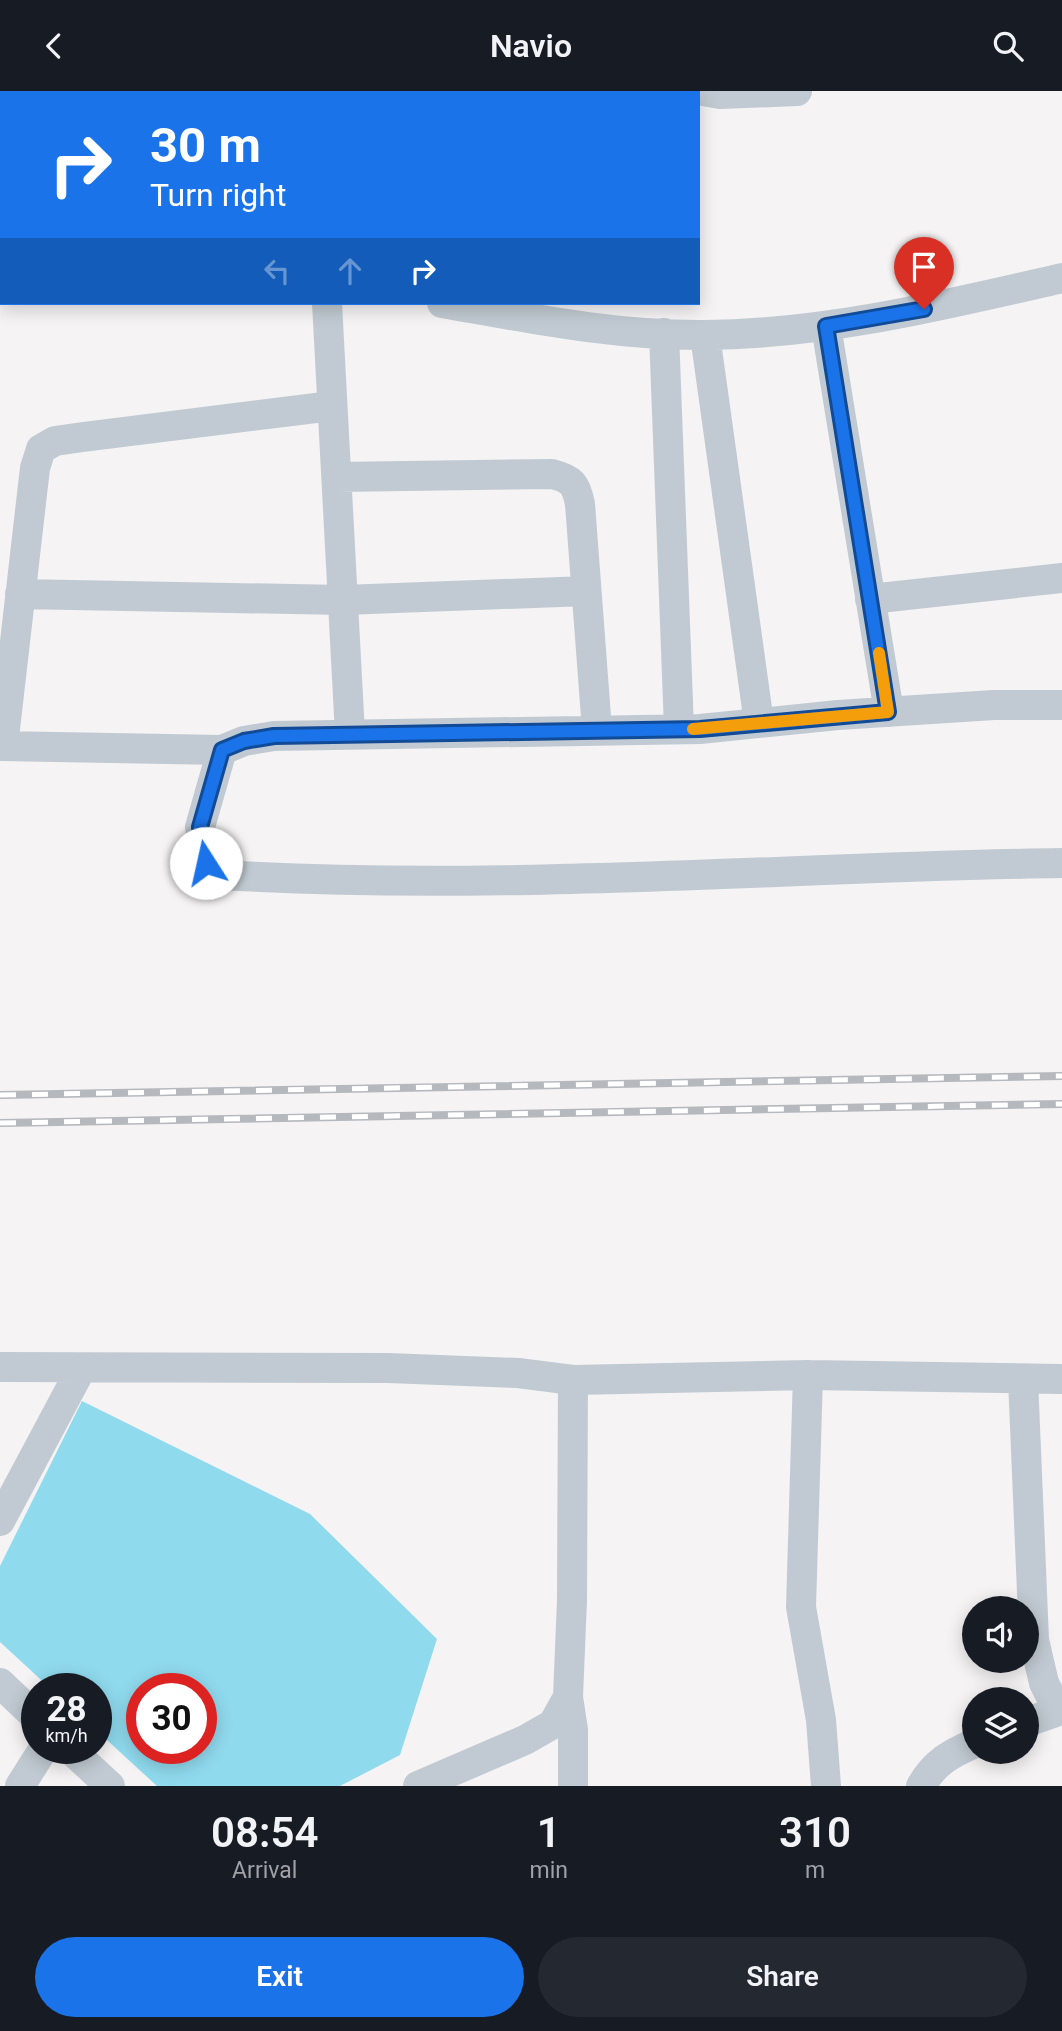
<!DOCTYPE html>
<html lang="en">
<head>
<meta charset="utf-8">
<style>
  :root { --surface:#171b24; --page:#242831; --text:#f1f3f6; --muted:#9ea1a6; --accent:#1a73e8 }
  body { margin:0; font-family:Roboto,sans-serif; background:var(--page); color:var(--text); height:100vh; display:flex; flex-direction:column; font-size:26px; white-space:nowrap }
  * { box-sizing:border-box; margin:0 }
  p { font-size:23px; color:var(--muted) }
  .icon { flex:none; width:38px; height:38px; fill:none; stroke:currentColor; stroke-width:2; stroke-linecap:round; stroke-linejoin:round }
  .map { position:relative; height:1695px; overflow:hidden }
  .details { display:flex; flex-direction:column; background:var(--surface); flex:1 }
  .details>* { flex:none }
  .hud { position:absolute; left:0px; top:0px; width:700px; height:214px; box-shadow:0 4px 18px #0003; background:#1a73e8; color:#fff; overflow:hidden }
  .fabs { position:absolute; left:962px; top:1505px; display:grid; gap:14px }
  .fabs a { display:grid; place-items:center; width:77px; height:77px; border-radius:50%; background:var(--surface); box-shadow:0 4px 18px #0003; font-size:35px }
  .speed { position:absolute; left:21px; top:1582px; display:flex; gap:14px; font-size:35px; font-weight:700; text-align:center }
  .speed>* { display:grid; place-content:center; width:91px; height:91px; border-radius:50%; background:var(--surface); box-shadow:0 4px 18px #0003; line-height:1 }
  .speed small { font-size:18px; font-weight:400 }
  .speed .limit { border:10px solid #d22; background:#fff; color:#111 }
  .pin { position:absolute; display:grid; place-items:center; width:60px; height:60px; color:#fff; margin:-72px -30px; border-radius:50% 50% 50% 0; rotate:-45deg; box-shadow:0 0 7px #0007 }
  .pin .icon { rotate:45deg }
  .me { position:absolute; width:77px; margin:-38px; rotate:350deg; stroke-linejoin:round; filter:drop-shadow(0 0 5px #0008) }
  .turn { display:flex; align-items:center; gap:24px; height:147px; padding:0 35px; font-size:32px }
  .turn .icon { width:91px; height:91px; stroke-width:2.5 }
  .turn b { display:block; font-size:49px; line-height:60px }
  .lanes { display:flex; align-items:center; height:66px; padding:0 35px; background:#0003; justify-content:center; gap:35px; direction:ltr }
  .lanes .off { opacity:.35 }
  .eta { display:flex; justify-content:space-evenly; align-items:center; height:119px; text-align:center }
  .eta b { font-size:42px; font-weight:600; line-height:49px }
  .button { display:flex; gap:14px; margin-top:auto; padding:14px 35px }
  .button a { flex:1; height:80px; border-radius:42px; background:var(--accent); color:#fff; font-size:28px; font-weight:600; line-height:80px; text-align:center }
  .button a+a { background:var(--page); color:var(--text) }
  header { display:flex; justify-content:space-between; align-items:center; height:91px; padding:0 35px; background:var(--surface); font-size:32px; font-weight:600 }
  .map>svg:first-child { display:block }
  .water { fill:#90daee; fill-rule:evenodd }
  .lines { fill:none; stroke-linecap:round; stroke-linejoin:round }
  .minor { stroke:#c1cad2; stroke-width:30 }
  .rail-casing { stroke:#b5b8bd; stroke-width:8 }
  .rail { stroke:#fff; stroke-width:5; stroke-dasharray:16; stroke-linecap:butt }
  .route-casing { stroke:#114b97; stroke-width:18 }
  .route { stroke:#1a73e8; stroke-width:12 }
  .slow { stroke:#f59e0b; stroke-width:12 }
</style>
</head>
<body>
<header><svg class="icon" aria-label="back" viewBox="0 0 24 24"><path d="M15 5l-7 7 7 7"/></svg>Navio<svg class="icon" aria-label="search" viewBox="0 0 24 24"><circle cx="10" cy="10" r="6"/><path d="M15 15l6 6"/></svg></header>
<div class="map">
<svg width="1062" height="1695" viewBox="0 0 1062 1695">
  <rect width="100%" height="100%" fill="#f5f3f3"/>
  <path class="water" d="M82 1310 310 1423 437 1548 400 1664 340 1695H157L96 1639V1598H51L0 1551V1475ZM142 1598H201V1657H142Z"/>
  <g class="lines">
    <path class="minor" d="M703 0 720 3 797 0
      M30 2V0
      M0 128H2
      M327 212 350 643
      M442 212C528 227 617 245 705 244 827 243 944 214 1062 187
      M826 235 889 621
      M664 242 679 638
      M705 244 759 632
      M337 386 552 383C572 388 576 393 580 413L597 639
      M20 503 343 509 586 500
      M870 508 1062 487
      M0 655 222 659 244 650 274 645 700 638 838 624 994 614H1062
      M3 655 35 377 41 358 55 350 83 346 332 315
      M222 659 200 736 207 772 222 784C502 801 782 776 1062 772
      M0 1276 388 1277 518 1282 573 1289 808 1284 1062 1288
      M808 1284 801 1516 821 1629 826 1695
      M1023 1288 1034 1549 1044 1592 1058 1620
      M0 1430 81 1278
      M0 1592 37 1627
      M568 1606 573 1639V1695
      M1027 1631 1062 1619
      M69 1657 110 1695
      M20 1695 44 1657
      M418 1695 525 1649 553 1633 568 1606 572 1509 573 1289
      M921 1695C935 1671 950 1663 975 1652"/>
    <g class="rail-casing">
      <path id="rail" d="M0 1004 1062 985
        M0 1032 1062 1013"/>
    </g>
    <use href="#rail" class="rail"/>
  </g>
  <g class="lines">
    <g class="route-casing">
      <path id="route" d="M206 772 200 736 222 659 244 650 274 645 700 638 888 621 826 235 924 218"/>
    </g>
    <use href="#route" class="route"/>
    <path class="slow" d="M693 638 888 621 879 562"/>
  </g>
</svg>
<div class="fabs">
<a><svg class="icon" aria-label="sound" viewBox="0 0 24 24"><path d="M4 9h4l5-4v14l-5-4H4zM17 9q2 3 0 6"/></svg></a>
<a><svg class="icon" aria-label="layers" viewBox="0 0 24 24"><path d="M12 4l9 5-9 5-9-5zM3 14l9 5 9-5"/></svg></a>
</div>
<div class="speed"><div>28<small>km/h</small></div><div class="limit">30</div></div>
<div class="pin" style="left:924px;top:218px;background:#d93025"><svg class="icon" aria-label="arrive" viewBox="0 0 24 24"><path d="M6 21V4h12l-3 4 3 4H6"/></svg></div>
<svg class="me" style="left:206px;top:772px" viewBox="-20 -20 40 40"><circle r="19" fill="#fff"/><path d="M0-13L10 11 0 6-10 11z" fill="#1a73e8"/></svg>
<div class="hud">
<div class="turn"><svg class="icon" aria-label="right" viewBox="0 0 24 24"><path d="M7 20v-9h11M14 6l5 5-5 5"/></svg><div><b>30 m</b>Turn right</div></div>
<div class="lanes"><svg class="icon off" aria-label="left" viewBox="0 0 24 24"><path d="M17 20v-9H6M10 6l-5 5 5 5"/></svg><svg class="icon off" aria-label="ahead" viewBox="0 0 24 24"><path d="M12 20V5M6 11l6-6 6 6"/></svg><svg class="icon" aria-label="right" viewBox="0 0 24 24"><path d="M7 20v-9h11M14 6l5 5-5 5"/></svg></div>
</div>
</div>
<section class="details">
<div class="eta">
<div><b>08:54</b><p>Arrival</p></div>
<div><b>1</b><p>min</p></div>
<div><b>310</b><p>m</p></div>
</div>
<div class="button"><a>Exit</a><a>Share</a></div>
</section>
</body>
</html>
